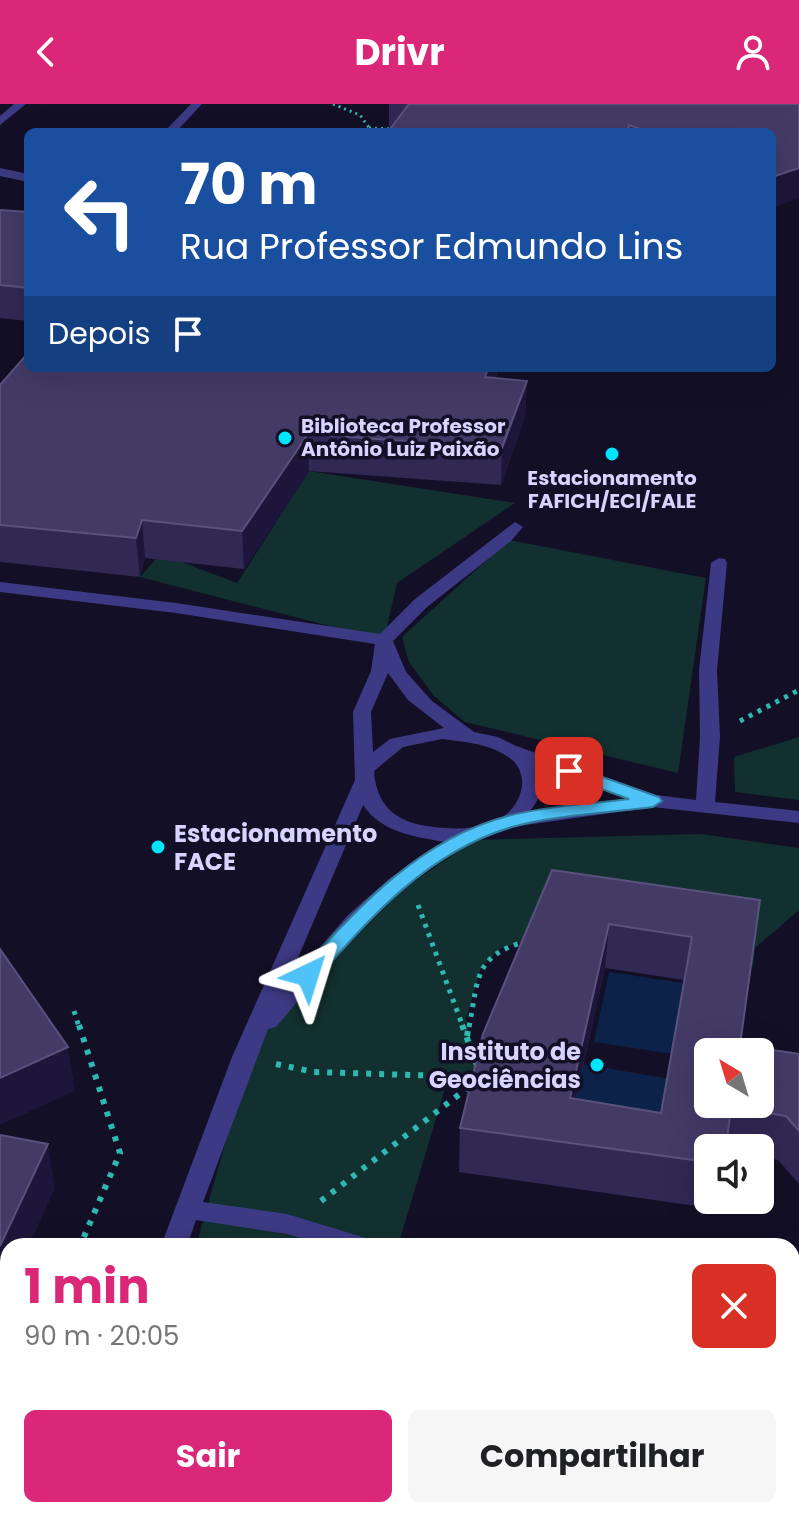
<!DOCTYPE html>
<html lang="pt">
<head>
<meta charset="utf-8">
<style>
  :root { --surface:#fff; --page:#f6f6f6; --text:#202124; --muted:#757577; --accent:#db2777 }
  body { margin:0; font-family:Poppins,sans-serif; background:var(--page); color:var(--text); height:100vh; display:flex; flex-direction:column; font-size:30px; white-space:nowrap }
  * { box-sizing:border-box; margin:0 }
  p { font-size:26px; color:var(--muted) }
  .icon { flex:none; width:44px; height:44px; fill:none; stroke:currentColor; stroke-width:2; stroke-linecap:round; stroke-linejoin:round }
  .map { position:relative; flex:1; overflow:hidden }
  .panel { position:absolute; left:0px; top:1134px; width:800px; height:280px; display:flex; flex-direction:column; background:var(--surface); border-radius:24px 24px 0 0; box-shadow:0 8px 32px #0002 }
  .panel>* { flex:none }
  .guide { position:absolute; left:24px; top:24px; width:752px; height:244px; border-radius:12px; box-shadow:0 8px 32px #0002; background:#1a4fa0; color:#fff; overflow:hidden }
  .needle { width:52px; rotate:322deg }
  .fabs { position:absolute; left:694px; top:934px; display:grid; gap:16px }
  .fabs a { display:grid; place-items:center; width:80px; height:80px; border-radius:12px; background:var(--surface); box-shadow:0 8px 32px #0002; font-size:40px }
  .pin { position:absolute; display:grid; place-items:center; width:68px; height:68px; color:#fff; margin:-34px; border-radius:16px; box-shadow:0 4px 12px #0006 }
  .me { position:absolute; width:88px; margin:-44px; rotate:41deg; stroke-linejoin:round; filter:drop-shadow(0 0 6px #0008) }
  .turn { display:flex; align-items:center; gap:28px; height:168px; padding:0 24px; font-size:36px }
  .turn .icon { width:104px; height:104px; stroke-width:2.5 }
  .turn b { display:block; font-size:56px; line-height:68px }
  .then { display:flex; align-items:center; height:76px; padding:0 24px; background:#0003; gap:16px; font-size:30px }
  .round { display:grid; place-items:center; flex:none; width:84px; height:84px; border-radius:12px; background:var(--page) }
  .overview { display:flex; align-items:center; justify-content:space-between; height:136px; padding:0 24px }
  h1 { font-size:48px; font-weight:700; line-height:60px; color:var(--accent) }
  .action { display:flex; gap:16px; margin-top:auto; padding:16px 24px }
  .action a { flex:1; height:92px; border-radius:12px; background:var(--accent); color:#fff; font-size:32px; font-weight:700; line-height:92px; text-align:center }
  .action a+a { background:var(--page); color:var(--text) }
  header { display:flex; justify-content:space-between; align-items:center; height:104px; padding:0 24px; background:var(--accent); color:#fff; font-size:36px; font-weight:700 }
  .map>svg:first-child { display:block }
  .green { fill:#12302f }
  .water { fill:#0c2248 }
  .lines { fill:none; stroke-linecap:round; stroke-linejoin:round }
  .path-far2 { stroke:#2fb8b0; stroke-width:3; stroke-dasharray:2 4; stroke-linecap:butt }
  .path-far1 { stroke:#2fb8b0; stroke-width:5; stroke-dasharray:4 6; stroke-linecap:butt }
  .path { stroke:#2fb8b0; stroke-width:6; stroke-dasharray:5 8; stroke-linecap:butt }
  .minor { fill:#3d3a85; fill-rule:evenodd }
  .wall { fill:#312854; fill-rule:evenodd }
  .shaded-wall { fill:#1d163a }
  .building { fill:#433a66; stroke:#5a527e; stroke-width:2; fill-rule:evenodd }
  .route { fill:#4fc3f7; stroke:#337fa1; stroke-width:2 }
  .poi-dot { fill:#00e5ff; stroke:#130f26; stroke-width:3 }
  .labels { text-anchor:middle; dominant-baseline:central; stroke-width:7; stroke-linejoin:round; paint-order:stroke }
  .far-poi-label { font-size:20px; font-weight:bold; fill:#d9d4ff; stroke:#130f26; text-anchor:start }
  .poi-label { font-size:24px; font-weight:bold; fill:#d9d4ff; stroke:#130f26; text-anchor:start }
</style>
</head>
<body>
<header><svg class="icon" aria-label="back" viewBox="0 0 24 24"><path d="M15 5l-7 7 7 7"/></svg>Drivr<svg class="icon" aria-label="person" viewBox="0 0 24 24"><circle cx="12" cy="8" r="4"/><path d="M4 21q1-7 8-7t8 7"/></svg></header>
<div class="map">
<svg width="799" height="1414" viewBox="0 0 799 1414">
  <rect width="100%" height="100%" fill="#130f26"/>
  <path class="green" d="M309 367 515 399 397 479 384 536 140 473 170 439 184 459 237 479Z
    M509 436 706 474 678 669 465 618 434 592 409 558 402 533Z
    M799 633V696L735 688 734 653Z
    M701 730 799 744V806L755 844 753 862 545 832 501 844 481 864 466 915 482 973 449 971 398 1142H196L257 929 402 786 474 736Z
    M121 1406H566L564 1414H119Z"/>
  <path class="water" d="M609 868 690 880 679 951 594 938Z
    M583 960 670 975 656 1053 566 1038Z"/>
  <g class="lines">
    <path class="path-far2" d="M333 0 360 11 370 25 377 28
      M369 24 396 25"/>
    <path class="path-far1" d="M740 617 799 586
      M418 801 463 923
      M74 907 79 923
      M469 923C479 874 473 852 527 837"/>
    <path class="path" d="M79 921 120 1049 80 1142
      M462 921 478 964
      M467 932 469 921
      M276 960 314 968 477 973
      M321 1097 474 979
      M0 1326 8 1307
      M270 1406 276 1414"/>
    <path class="minor" d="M14 0H26L0 21V12Z
      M191 0H202L176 28H164Z
      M0 64 28 70V78L0 72Z
      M515 418 523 423 511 437 427 503 393 537 406 568 432 597 474 628 498 633 516 642 656 691 696 696 700 633 699 566 711 459 719 454 725 455 727 459 717 566 720 633 715 698 799 707V719L653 703 512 723C500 730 483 732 473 738 391 781 335 854 276 923L268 925 203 1098 287 1110 369 1135 373 1142H327L287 1130 196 1116 187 1142H161L232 953 355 676 353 608 371 567 375 540 176 509 0 488V478L176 499 380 530 415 495ZM388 569 408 596 444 624 390 635 373 648 371 608ZM442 635C466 638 492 640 511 655 519 661 523 672 522 682 515 728 457 728 421 721 391 715 376 697 374 667L403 643ZM536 661 628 695 529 708C542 693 546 679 536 661ZM363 701C382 729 414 732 444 738L389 775 348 811 286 882Z
      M78 1406H106L104 1414H74Z"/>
  </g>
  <path class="wall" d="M389 0H799L772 104V28H388L391 24 389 23Z
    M0 106 28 108V217L0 214Z
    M28 264H499L496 274 527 277 525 313 501 381 309 367 244 465 145 454 140 473 0 458V281Z
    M552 766 760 796 740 941 799 950V1080L778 1056 760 1053V1044H708V1096H718L717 1105 459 1068 460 1024ZM605 864 684 876 661 1009 576 995Z"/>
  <path class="shaded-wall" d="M799 64V94L772 104 773 74Z
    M488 264H499L484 309 485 273Z
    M527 277 525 313 501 381 502 344Z
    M308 330 309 367 244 465 242 427Z
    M142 416 145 454 140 473 136 434Z
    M609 820 605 864 566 1038 570 994Z
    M68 943 75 987 0 1021V974Z
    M48 1040 55 1084 29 1142H8V1187L0 1205V1142Z"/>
  <path class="building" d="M409 0H799V64L772 73V28H648L629 21 627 28H388Z
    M0 106 28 108V184L0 181Z
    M28 249V264H488L485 273 527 277 502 344 308 330 242 427 142 416 136 434 0 421V281Z
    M552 766 760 796 740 941 799 950V1027L786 1012 731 1003 726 1044H708V1058L460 1024 483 930ZM609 820 692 833 661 1009 570 994ZM708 948H760V1000H708Z
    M0 845 68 943 0 974Z
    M0 1031 48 1040 0 1142Z
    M792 1333 799 1335V1414H600L601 1406H792Z"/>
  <path class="route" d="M569 661 659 693 662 697 653 703C608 709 555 711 512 723 430 747 369 813 316 876H301L298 871 301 867C358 802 422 734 508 712 547 702 590 700 629 695L563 671 560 667 563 663Z"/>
  <g class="poi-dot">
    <circle cx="285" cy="334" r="8"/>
    <circle cx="612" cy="350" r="8"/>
    <circle cx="158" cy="743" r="8"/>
    <circle cx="597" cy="961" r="8"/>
  </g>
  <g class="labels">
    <g class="far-poi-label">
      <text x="301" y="322">Biblioteca Professor<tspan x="301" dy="23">Antônio Luiz Paixão</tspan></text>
      <text x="612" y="374" text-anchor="middle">Estacionamento<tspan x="612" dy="23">FAFICH/ECI/FALE</tspan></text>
    </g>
    <g class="poi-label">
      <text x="174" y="729">Estacionamento<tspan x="174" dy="28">FACE</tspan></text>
      <text x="581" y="947" text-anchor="end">Instituto de<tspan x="581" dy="28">Geociências</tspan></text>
    </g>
  </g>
</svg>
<div class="fabs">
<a><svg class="needle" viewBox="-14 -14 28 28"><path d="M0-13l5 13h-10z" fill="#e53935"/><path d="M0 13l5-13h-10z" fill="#757577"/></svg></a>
<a><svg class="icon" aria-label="sound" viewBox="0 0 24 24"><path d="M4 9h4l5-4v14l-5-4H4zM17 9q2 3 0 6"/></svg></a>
</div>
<div class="pin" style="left:569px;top:667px;background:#d93025"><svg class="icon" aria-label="arrive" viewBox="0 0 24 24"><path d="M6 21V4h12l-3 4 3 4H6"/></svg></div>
<svg class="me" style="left:308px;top:871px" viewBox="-20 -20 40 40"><path d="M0-17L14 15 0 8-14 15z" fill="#4fc3f7" stroke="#fff" stroke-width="4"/></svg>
<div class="guide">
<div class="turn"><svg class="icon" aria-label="left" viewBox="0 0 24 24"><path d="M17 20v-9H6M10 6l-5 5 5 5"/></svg><div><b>70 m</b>Rua Professor Edmundo Lins</div></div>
<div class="then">Depois<svg class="icon" aria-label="arrive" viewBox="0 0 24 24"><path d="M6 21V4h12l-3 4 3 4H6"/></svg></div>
</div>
<section class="panel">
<div class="overview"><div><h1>1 min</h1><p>90 m · 20:05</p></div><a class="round" style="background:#d93025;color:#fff"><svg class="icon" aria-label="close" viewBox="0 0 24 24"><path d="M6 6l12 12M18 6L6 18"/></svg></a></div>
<div class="action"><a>Sair</a><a>Compartilhar</a></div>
</section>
</div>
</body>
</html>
